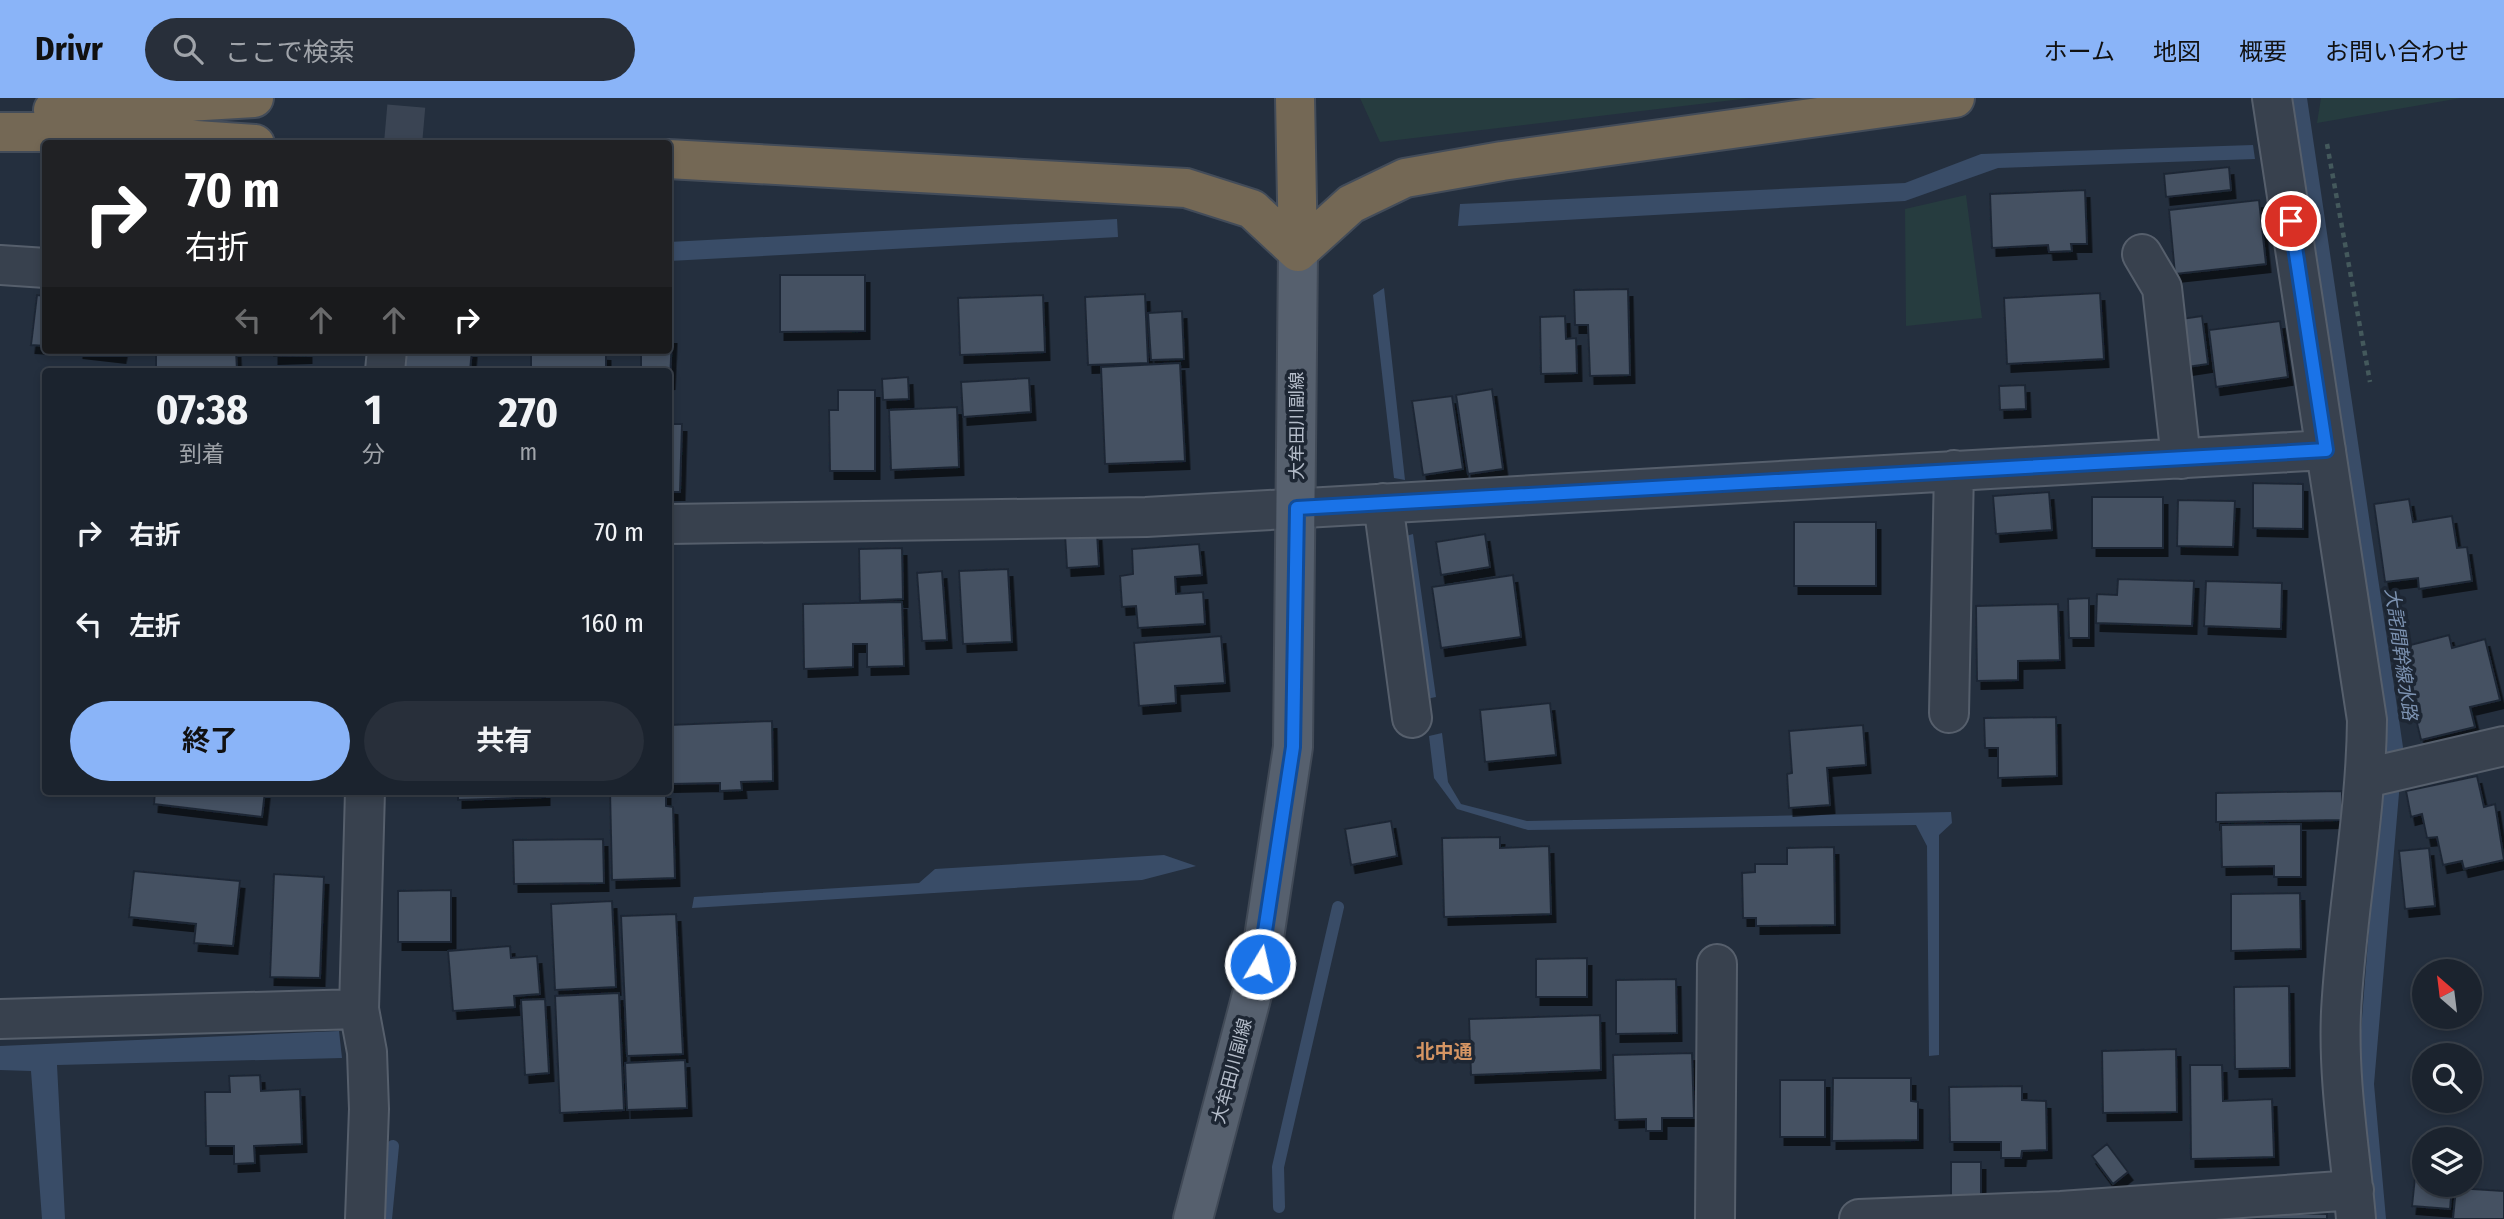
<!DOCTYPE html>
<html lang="ja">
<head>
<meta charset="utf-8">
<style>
  :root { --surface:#1b232e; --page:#282f3a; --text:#f1f3f6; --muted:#a0a4aa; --line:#39404a; --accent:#8ab4f8 }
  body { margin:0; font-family:"Fira Sans Condensed","Noto Sans JP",sans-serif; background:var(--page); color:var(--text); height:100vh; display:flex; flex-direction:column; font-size:26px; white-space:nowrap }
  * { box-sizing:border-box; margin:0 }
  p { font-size:23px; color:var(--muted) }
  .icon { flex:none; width:38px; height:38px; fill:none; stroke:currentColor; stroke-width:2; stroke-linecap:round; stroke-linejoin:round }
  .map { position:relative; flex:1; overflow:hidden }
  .details { position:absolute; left:42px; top:270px; width:630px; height:427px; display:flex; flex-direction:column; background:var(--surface); border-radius:7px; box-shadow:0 4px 10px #0003,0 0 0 2px var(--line) }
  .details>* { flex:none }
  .top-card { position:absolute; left:42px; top:42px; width:630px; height:214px; border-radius:7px; box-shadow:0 4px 10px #0003,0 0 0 2px var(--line); background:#202124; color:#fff; overflow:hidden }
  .needle { width:46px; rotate:332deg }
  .buttons { position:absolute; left:2412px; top:861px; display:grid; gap:14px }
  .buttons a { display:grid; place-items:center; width:70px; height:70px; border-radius:50%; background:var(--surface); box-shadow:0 4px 10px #0003,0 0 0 2px var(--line); font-size:35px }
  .pin { position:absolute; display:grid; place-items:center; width:60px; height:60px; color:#fff; margin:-30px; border:4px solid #fff; border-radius:50%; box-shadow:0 2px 7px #0007 }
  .me { position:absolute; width:77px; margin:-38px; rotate:9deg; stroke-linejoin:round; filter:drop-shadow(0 0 5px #0008) }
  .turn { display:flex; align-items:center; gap:24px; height:147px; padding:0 28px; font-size:32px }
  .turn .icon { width:91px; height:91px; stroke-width:2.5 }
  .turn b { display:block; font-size:49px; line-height:60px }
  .lanes { display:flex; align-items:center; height:66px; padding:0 28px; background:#0003; justify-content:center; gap:35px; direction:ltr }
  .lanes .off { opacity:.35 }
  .eta { display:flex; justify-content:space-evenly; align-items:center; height:119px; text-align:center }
  .eta b { font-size:42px; font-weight:700; line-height:49px }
  .button { display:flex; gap:14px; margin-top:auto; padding:14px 28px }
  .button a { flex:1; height:80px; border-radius:42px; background:var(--accent); color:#111; font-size:28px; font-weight:700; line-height:80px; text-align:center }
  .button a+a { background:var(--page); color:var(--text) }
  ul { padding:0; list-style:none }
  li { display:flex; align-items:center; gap:21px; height:91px; padding:0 28px }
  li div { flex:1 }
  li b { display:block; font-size:26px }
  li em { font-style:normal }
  header { display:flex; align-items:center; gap:42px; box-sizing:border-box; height:98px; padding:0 35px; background:var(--accent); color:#111 }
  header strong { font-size:33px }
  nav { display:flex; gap:38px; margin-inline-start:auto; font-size:24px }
  .search { width:490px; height:63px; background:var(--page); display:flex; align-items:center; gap:18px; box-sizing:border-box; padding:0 24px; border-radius:38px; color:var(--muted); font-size:26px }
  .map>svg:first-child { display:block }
  .green { fill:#263c3f }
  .water { fill:#394c67 }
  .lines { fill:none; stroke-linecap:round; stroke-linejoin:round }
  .stream { stroke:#394c67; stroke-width:12 }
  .building { fill:#455162; stroke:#1f2835; stroke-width:2; filter:url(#shadow) }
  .street-tunnel { stroke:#3a4453; stroke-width:38; stroke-dasharray:38 19; stroke-linecap:butt }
  .street-casing { stroke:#565f6c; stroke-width:42 }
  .primary-casing { stroke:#414a57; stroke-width:42 }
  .highway-casing { stroke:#434c59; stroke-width:42 }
  .path { stroke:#44595c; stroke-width:4.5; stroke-dasharray:5 5; stroke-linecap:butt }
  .street { stroke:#38414e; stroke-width:38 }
  .primary { stroke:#56606e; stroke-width:38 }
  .highway { stroke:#746855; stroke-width:38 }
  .route-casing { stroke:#114b97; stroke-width:18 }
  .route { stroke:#1a73e8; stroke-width:12 }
  .labels { text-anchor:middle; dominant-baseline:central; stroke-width:7; stroke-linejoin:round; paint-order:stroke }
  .street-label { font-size:18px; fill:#b4bcc9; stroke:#1d2633 }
  .water-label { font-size:19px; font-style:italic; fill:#7c92b1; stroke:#1d2633 }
  .neighbourhood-label { font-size:19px; font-weight:bold; fill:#d59563; stroke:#1d2633 }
</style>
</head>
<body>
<header>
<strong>Drivr</strong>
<div class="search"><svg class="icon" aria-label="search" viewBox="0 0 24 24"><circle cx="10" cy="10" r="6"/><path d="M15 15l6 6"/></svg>ここで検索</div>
<nav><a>ホーム</a><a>地図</a><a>概要</a><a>お問い合わせ</a></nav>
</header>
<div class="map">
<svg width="2504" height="1121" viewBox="0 0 2504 1121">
  <defs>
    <filter id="shadow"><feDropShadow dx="4.5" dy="8" stdDeviation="0" flood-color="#0009"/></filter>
  </defs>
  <rect width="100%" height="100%" fill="#242f3e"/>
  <path class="green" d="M1360 0H1750L1380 44Z
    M2321 0H2461L2317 25Z
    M1966 97 1982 220 1906 228 1905 111Z"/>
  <path class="water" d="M2291 0H2307L2403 649 2374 986 2386 1121H2371L2357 984 2375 754Z
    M2253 47 2255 61 1998 70 1905 103 1458 128 1460 106 1905 85 1981 56Z
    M1117 121 1118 139 669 163V144Z
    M1384 190 1405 382 1394 380 1373 197Z
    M1413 436 1436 599 1421 602 1406 438Z
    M1442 635 1448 684 1461 706 1527 723 1951 714 1952 725 1939 737V957L1929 958 1927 748 1916 727 1528 732 1457 711 1434 680 1429 638Z
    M1164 757 1196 768 1142 782 692 810 694 799 919 785 935 771Z
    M339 933 342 960 57 967 65 1121H42L31 973 0 972V948Z"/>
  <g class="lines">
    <path class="stream" d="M1279 1109 1278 1069 1338 809
      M386 1121 393 1048"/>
  </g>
  <path class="building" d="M2229 69 2231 92 2166 99 2164 76Z
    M2085 92 2087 146H2071L2072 153 2049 154 2048 147 1992 150 1990 96Z
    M2259 102 2266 166 2175 176 2169 112Z
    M780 177H865V233L780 234Z
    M1628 191 1630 277 1590 278 1588 227H1575L1574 192Z
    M2100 195 2104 261 2007 266 2004 200Z
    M1145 196 1148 265 1088 267 1085 199Z
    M37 197 46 198V248L31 247Z
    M1043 197 1045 254 960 257 958 200Z
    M1182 213 1184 261 1151 262 1148 215Z
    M1565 218 1566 241 1576 240 1577 275 1541 276 1540 219Z
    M2202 218 2208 266 2187 269 2181 221Z
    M2280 223 2288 279 2216 289 2209 232Z
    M668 238H672L670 284 668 273H641V252H668Z
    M78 252H122L121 257Z
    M156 252H236L237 273H156Z
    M274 252H307V257L274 258Z
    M406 252H472L470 273H404Z
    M531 252 606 255V273H531Z
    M1180 265 1185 363 1105 366 1101 269Z
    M908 279 909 301 883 302 882 281Z
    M1029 280 1031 314 963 319 961 284Z
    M2025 287 2026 311 2000 312 1999 288Z
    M1492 291 1503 371 1468 376 1456 297Z
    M838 292H875V373H830L829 312H838Z
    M1452 298 1463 371 1423 377 1412 303Z
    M957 309 959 369 891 372 889 312Z
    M668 326H682L680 394H668Z
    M2253 385 2303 386V431L2253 430Z
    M2049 394 2052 432 1996 436 1993 398Z
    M2092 399H2163V450H2092Z
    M2409 401 2413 424 2452 418 2457 450 2467 449 2472 483 2419 491 2418 480 2385 484 2374 406Z
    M2178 402 2235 403 2233 449 2177 448Z
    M1794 424H1876V488H1794Z
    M1097 435 1099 468 1067 470 1065 437Z
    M1485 436 1490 469 1441 477 1436 444Z
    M1199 446 1202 477 1175 479 1176 496 1203 494 1205 526 1138 530 1136 508 1122 509 1120 478 1133 476 1132 451Z
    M902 450 903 501 860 503 859 451Z
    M1008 471 1012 544 963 546 959 473Z
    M942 473 947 542 922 543 917 475Z
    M1513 477 1521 539 1441 550 1432 489Z
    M2118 481 2194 483 2192 528 2096 525 2097 496 2117 497Z
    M2206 483 2282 485 2281 531 2204 528Z
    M2089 500V540H2069L2068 501Z
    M902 504 904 568 867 569V546H853V569L804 571 803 506Z
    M2058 506 2060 562 2018 563V582L1977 583 1976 508Z
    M2449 537 2452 550 2485 541 2500 602 2470 609 2475 629 2421 642 2399 550Z
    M1221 538 1225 585 1175 588 1176 605 1139 608 1134 545Z
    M1550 605 1556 657 1485 664 1480 612Z
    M2056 619 2057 678 1998 680V650H1985L1984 620Z
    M772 623 773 683 741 684 742 692 720 693V685L670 686 668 627Z
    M1863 627 1866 667 1827 670 1830 707 1789 710 1787 676 1792 675 1789 633Z
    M2477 678 2484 709 2495 706 2504 762 2464 771 2462 763 2443 767 2437 739 2427 740 2422 716 2411 719 2406 693Z
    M155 693H265L262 719 154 706Z
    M458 693H545V699L458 702Z
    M610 693H666V708L673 709 675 780 612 782Z
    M2342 693V722L2216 724V695Z
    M1391 723 1397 758 1351 767 1345 731Z
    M2301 726V779H2274V768L2222 769 2221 727Z
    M1500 739V750L1549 748 1551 816 1444 819 1442 740Z
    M603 741 604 785 514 786 513 742Z
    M1834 749 1835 827 1756 828V820H1743L1742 775 1755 774V766H1787V750Z
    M2429 750 2435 808 2405 811 2399 753Z
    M134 773 240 783 233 848 194 845 196 826 129 819Z
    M274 776 324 779 320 880 270 879Z
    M451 792V844H398V793Z
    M2300 795 2301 851 2231 853V796Z
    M612 803 616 889 555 892 551 806Z
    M676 816 683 956 627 958 621 818Z
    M510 848 511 860 537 858 540 896 514 898 515 909 453 913 448 853Z
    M1587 860V899H1536V861Z
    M1676 881 1677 935 1616 936V882Z
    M2289 888 2290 970 2235 971 2234 889Z
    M619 895 624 1012 560 1015 555 898Z
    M545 901 549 975 525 977 521 902Z
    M1600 917 1601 972 1471 977 1469 921Z
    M2176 951 2177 1014 2103 1015 2102 953Z
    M1692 955 1694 1020H1662V1033H1646V1021L1615 1022 1613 957Z
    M685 962 687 1010 627 1012 625 965Z
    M2190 967H2222L2223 1003 2272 1001 2274 1059 2191 1061Z
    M260 977 261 993 300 991 302 1046 254 1048 255 1065 234 1066V1048H206L205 994H230L229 978Z
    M1833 980H1911V1003L1918 1004V1042L1832 1043Z
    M1780 982H1825V1039H1780Z
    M2022 988V1002L2046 1003 2047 1052 2022 1053 2021 1060H2001V1044H1950L1949 989Z
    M2107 1046 2128 1074 2113 1086 2092 1058Z
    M1951 1064H1981V1098H1951Z
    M2415 1079H2424V1087H2452L2450 1111 2412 1108Z
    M2456 1090 2504 1093V1121H2453Z
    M2235 1114 2327 1116V1121H2235Z"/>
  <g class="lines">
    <path class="street-tunnel" d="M403 46 407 0"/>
    <g class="street-casing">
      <path id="street" d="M2272 0 2367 622C2366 720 2346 816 2341 914 2338 984 2350 1051 2356 1121
        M2142 156 2162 190 2181 361
        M0 167 46 170
        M385 273 387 252
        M1383 405 1412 620
        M668 426 1146 419 2326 352
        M1949 615 1954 372
        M2366 680 2504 648
        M365 693 359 911 367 954 369 1011 365 1121
        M0 921 359 911
        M1715 1121 1717 866
        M1859 1121 2061 1113 2354 1092"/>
    </g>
    <g class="primary-casing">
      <path id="primary" d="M1193 1121 1260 866 1293 649 1298 154"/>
    </g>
    <g class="highway-casing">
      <path id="highway" d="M1295 0 1298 154
        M53 12 254 0
        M0 34H79L255 46
        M668 61 1186 90 1252 111 1298 154
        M1298 154 1351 106 1405 80 1502 63 1955 0"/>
    </g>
    <path class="path" d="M2327 46 2370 284"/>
    <use href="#street" class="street"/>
    <use href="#primary" class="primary"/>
    <use href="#highway" class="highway"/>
  </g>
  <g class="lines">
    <g class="route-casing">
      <path id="route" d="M1260 866 1293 649 1297 410 2326 352 2291 123"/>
    </g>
    <use href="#route" class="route"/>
  </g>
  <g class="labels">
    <g class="street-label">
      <text transform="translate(1297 328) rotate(-90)">大牟田川副線</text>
      <text transform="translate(1232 973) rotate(-75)">大牟田川副線</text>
    </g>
    <g class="water-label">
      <text transform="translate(2401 556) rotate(82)">大詫間幹線水路</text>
    </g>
    <g class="neighbourhood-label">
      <text x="1444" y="953">北中通</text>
    </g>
  </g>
</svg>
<div class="buttons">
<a><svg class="needle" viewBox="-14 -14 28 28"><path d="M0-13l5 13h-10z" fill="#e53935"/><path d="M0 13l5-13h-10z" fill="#a0a4aa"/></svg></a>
<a><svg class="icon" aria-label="search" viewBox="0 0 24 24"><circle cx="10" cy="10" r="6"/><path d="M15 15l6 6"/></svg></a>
<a><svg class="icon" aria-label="layers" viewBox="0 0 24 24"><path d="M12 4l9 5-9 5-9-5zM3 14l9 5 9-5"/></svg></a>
</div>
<div class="pin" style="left:2291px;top:123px;background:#d93025"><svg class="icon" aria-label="arrive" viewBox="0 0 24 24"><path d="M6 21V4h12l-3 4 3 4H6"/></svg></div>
<svg class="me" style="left:1260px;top:866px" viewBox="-20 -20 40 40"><circle r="17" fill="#1a73e8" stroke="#fff" stroke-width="3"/><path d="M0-11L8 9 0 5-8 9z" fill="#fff"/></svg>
<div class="top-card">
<div class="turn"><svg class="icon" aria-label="right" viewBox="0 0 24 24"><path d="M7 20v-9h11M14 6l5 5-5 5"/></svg><div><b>70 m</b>右折</div></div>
<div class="lanes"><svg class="icon off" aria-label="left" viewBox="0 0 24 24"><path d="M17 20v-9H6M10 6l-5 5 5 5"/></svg><svg class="icon off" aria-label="ahead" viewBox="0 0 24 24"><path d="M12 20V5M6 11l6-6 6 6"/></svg><svg class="icon off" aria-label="ahead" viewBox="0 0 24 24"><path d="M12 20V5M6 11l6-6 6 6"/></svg><svg class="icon" aria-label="right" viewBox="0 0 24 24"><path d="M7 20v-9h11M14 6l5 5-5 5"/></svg></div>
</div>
<section class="details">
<div class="eta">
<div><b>07:38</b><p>到着</p></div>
<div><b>1</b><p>分</p></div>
<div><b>270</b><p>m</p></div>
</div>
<ul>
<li><svg class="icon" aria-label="right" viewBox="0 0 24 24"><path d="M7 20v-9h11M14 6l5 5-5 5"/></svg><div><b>右折</b></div><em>70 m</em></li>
<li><svg class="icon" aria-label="left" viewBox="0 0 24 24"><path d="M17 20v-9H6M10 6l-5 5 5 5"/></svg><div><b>左折</b></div><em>160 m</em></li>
</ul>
<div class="button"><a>終了</a><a>共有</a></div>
</section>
</div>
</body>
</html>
